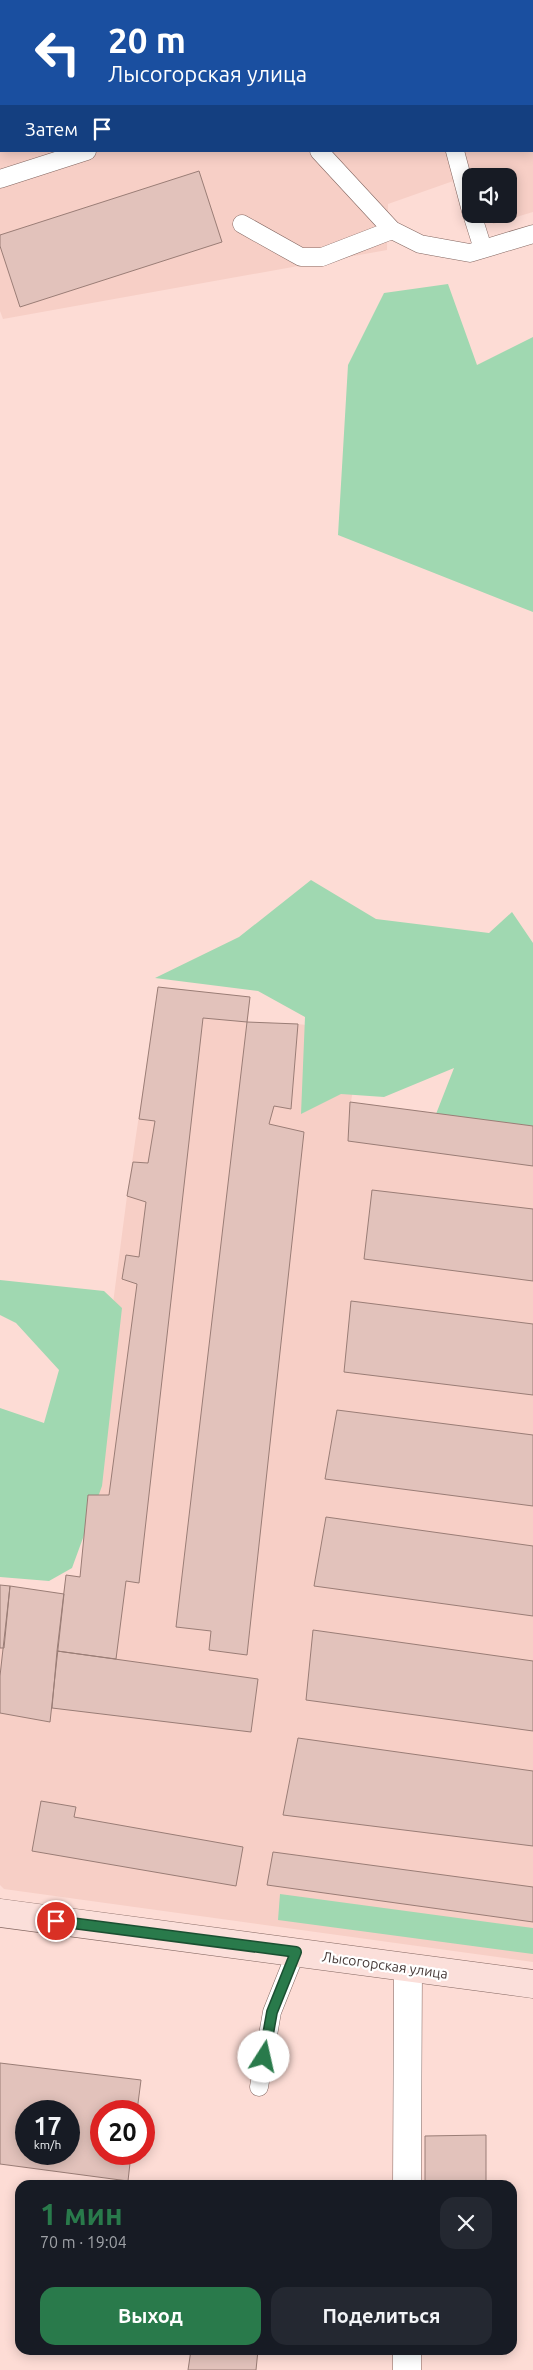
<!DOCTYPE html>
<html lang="ru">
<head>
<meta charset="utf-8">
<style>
  :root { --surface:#171b24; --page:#242831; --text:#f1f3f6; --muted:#9ea1a6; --accent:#297a4b }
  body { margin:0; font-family:Ubuntu,sans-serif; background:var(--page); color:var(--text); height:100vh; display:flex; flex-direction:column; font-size:19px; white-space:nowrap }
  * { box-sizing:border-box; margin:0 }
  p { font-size:16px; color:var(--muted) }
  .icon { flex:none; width:28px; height:28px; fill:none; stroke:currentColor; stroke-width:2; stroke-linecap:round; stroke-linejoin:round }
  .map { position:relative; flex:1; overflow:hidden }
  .details { position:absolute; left:15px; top:2180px; width:502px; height:175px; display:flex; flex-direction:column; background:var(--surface); border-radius:15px; box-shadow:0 2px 12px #0003 }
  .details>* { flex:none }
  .hud { position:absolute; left:0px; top:0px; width:534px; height:152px; box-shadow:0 2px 12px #0003; background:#1a4fa0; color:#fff; overflow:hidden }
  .controls { position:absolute; left:462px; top:168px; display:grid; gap:10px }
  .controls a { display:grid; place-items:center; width:55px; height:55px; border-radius:10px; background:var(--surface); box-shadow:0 2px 12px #0003; font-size:25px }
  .speed { position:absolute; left:15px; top:2100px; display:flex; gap:10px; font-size:25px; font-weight:700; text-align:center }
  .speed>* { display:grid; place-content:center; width:65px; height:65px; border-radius:50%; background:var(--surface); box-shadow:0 2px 12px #0003; line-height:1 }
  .speed small { font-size:12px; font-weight:400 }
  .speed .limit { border:8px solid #d22; background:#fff; color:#111 }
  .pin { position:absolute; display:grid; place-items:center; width:42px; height:42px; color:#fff; margin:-21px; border:2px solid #fff; border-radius:50%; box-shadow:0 1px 5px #0007 }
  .me { position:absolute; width:55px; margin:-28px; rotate:10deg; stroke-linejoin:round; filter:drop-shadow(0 0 4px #0008) }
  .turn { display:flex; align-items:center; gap:18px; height:105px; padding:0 25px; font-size:22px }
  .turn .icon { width:65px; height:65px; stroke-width:2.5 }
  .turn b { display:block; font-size:35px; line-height:42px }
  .then { display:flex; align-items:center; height:48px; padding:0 25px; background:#0003; gap:10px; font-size:19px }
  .round { display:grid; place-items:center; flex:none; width:52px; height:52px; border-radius:15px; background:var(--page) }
  .summary { display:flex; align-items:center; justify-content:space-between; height:85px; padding:0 25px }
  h1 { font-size:30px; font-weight:700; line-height:38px; color:var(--accent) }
  .primary-button { display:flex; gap:10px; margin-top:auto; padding:10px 25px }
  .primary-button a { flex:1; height:58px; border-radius:15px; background:var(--accent); color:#fff; font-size:20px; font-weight:700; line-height:58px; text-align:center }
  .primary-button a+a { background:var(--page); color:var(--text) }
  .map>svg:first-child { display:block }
  .built { fill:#f7cfc6; fill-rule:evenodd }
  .green { fill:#a0d8b1 }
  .building { fill:#e2c2bb; stroke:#9a7d76; fill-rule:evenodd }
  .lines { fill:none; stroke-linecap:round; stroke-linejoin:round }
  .lane-casing { stroke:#836660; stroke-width:19 }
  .street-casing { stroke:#836660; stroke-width:29 }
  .secondary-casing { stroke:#836660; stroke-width:29 }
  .lane { stroke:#fff; stroke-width:18 }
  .street { stroke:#fff; stroke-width:28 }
  .secondary { stroke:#fbdfda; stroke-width:28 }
  .route-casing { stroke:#1b4f31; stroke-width:12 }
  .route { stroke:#297a4b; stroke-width:9 }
  .labels { text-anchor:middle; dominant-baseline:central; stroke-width:4.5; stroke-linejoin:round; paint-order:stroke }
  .street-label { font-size:14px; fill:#463937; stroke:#fff }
</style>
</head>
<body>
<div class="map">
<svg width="533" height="2370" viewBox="0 0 533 2370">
  <rect width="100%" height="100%" fill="#fddcd5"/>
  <path class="built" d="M0 0H533V212L493 224 490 214H509V176H478L476 173 388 204 387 250 3 319 0 311ZM1 1H532V151H1Z
    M158 987 250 997 248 1022 298 1024 362 1032 351 1102 533 1126V1962L4 1889 0 1885V1585L63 1594 66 1575 80 1576 88 1495 127 1196Z"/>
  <path class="green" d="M448 284 477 365 533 337V612L338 535 348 365 384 293Z
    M311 880 376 919 489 933 512 912 533 943V1126L436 1114 454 1068 384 1097 341 1094 301 1114 305 1017 258 991 155 978 239 937Z
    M0 1280 104 1291 122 1308 102 1486 72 1568 49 1581 0 1577V1408L44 1423 59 1370 16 1323 0 1315Z
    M280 1894 533 1928V1954L278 1920Z"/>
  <path class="building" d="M0 0H256V1H1V42Z
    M356 0H486L482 1Z
    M199 171 222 242 20 307 0 246V235Z
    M158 987 250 997 247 1022 203 1018 139 1583 126 1581 116 1659 57 1651 66 1575 80 1577 88 1495H109L137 1284 122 1279 126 1255 139 1257 146 1202 127 1196 133 1162 148 1163 155 1121 139 1119Z
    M247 1022 298 1024 291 1109 274 1106 269 1124 304 1132 247 1655 209 1650 211 1631 176 1627Z
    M350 1102 533 1126V1166L348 1141Z
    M372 1190 533 1209V1281L364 1259Z
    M351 1301 533 1324V1395L344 1372Z
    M337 1410 533 1435V1506L325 1479Z
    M326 1517 533 1546V1616L314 1586Z
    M0 1585 10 1586 4 1648H0Z
    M10 1586 64 1594 50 1722 0 1713V1676Z
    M313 1630 533 1661V1731L306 1700Z
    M57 1651 258 1679 251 1732 52 1708Z
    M298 1738 533 1771V1846L283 1815Z
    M41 1801 76 1807 74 1817 243 1847 236 1886 32 1851Z
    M273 1852 533 1887V1922L267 1885Z
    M0 2063 141 2080 137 2111H101V2154H131L128 2181 0 2164ZM26 2111H69V2154H26Z
    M486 2135V2185H425V2136Z
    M191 2350H258L256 2370H188Z"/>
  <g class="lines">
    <g class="lane-casing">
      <path id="lane" d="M319 151 392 230 420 244 470 253 533 234
        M455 151 471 211
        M0 179 87 151
        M472 214 483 249
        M242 224 301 257H322L392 230
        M259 2087 272 2012 296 1952"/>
    </g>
    <g class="street-casing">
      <path id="street" d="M407 2185 408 1968
        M407 2370V2350"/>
    </g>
    <g class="secondary-casing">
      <path id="secondary" d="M0 1913 533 1984"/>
    </g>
    <use href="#lane" class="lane"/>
    <use href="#street" class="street"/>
    <use href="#secondary" class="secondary"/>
  </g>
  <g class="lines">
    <g class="route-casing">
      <path id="route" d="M56 1921 296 1952 272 2012 264 2057"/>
    </g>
    <use href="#route" class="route"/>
  </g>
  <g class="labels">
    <g class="street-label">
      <text transform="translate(385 1965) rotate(8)">Лысогорская улица</text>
    </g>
  </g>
</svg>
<div class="controls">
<a><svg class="icon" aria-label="sound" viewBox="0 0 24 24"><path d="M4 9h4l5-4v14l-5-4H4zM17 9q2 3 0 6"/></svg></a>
</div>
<div class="speed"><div>17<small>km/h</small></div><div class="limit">20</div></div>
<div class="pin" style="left:56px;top:1921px;background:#d93025"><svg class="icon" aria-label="arrive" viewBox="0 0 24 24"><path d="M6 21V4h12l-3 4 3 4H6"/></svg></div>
<svg class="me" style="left:264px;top:2057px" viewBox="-20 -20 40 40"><circle r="19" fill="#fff"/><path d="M0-13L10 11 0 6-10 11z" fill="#297a4b"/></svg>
<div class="hud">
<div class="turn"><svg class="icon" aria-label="left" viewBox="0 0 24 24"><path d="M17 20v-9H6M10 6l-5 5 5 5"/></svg><div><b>20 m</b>Лысогорская улица</div></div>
<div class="then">Затем<svg class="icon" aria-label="arrive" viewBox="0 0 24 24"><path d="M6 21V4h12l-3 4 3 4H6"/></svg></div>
</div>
<section class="details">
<div class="summary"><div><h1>1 мин</h1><p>70 m · 19:04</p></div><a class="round"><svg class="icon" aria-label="close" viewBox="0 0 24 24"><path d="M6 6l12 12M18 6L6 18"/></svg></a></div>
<div class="primary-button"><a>Выход</a><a>Поделиться</a></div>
</section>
</div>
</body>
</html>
